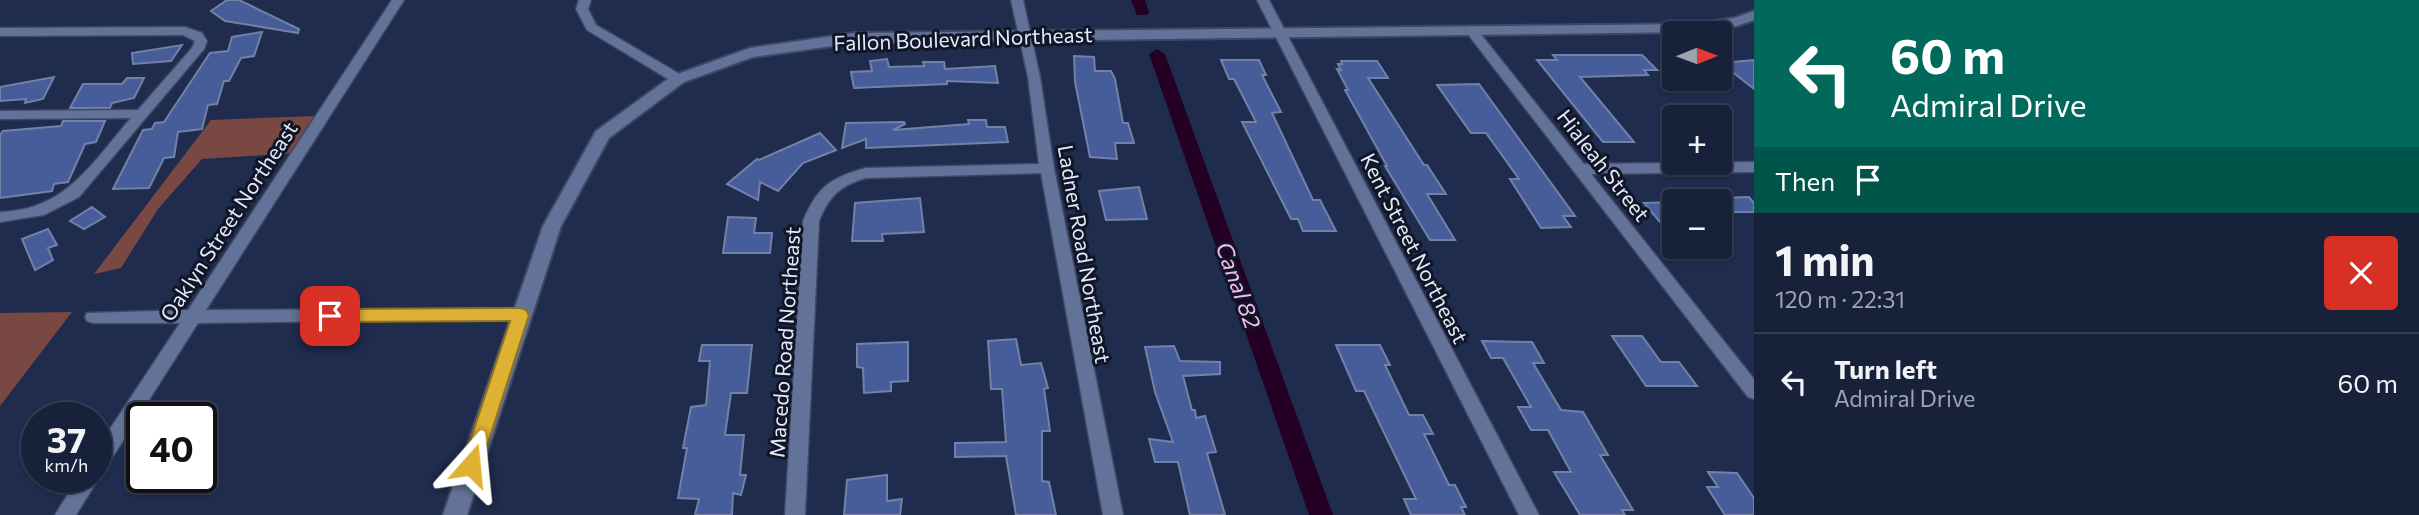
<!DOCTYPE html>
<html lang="en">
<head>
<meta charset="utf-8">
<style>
  :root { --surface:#18213a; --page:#212942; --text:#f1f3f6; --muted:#9fa3af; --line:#363e54 }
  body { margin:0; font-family:Commissioner,sans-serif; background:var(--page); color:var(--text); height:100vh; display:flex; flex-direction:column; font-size:26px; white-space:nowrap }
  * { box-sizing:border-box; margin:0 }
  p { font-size:23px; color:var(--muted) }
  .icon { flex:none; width:38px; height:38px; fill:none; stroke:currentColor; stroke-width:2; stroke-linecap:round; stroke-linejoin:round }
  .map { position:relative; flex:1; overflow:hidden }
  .drawer { display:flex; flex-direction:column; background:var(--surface); width:665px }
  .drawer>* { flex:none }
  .hud { background:#00695c; color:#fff; overflow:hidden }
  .needle { width:46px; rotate:89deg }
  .tools { position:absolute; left:1662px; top:21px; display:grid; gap:14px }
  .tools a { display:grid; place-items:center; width:70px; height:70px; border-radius:7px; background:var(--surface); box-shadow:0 2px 5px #0004,0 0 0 2px var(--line); font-size:35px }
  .speed { position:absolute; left:21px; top:402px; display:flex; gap:14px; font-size:35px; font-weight:700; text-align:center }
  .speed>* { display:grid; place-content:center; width:91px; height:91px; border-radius:50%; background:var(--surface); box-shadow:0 2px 5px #0004,0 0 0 2px var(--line); line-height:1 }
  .speed small { font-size:18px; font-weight:400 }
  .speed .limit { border:4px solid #111; border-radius:10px; background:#fff; color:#111 }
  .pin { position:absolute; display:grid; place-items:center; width:60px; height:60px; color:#fff; margin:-30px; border-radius:14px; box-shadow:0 4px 10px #0006 }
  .me { position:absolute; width:77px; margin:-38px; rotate:18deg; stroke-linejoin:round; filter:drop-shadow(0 0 5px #0008) }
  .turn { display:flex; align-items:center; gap:24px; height:147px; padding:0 21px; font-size:32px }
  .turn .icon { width:91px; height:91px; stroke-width:2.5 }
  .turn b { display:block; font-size:49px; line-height:60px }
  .then { display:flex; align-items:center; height:66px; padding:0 21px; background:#0003; gap:14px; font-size:26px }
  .round { display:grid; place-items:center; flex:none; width:74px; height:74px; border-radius:7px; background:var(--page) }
  .headline { display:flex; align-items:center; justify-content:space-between; height:119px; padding:0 21px }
  h1 { font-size:42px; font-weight:700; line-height:52px }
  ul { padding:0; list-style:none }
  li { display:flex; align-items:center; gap:21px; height:98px; padding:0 21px; border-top:2px solid var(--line) }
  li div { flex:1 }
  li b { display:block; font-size:26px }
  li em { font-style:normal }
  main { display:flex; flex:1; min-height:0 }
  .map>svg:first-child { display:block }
  .green { fill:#7a4842 }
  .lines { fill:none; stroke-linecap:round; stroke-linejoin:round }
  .canal { fill:#240124; fill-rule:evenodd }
  .building { fill:#475d99; stroke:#7181a8; stroke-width:2 }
  .minor-casing { stroke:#3e4763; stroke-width:3 }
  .tertiary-casing { stroke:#3e4763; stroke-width:4 }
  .minor { fill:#637298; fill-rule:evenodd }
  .tertiary { fill:#637298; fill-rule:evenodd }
  .route { fill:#deb133; stroke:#907321; stroke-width:2 }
  .labels { text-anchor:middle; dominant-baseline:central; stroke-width:6; stroke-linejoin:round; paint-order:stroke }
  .street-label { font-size:21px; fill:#e2eafb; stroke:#101625 }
  .water-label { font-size:23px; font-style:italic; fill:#f7b9f5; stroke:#101625 }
</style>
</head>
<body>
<main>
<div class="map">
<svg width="1754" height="515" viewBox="0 0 1754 515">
  <rect width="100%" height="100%" fill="#202c4e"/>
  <path class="green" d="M315 116 295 153 202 159 158 209 121 268 94 274 211 120Z
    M72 312 0 406V313Z"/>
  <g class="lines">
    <path class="canal" d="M1131 0H1145L1149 12 1147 15H1137Z
      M1157 49 1165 54 1333 515H1309L1149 54Z"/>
  </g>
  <path class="building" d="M227 0H239L299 29 298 33 225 21 211 11Z
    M262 32 254 56 241 58 229 81H224L217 104 208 105 202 129 178 132 174 157 164 158 149 188 113 189 143 130 152 129 155 123 164 122 210 53 228 51 232 37Z
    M182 45 171 61 133 64 132 53Z
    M1553 55H1642L1657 70H1644L1648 75 1580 77 1634 142H1603L1537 60H1557Z
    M1074 56 1094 57 1095 71H1111L1115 79 1123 123H1128L1134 143H1115L1117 159 1090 157 1075 82Z
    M887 59 889 67 924 66 923 62H944L945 69 995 66 998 83 947 81V84L854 88 851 72 872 71 870 61Z
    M1221 60H1259L1266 75H1262L1281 112 1272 113 1313 200H1320L1336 231H1303L1298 219H1291L1242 122H1256L1234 79H1229Z
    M1754 60V89L1721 63Z
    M1341 61H1377L1388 78H1368L1424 165H1427L1446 194H1427L1455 240H1430L1385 166H1387L1345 90H1348L1337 69 1341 70 1338 64H1342Z
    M54 77 43 99 25 103 26 99 0 101V87Z
    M127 78H144L134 98 112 103 110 108H70L83 84H122Z
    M1479 84 1575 216H1563L1571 227 1541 228 1510 179H1519L1486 133H1471L1437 85Z
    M968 120H986L987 127H1005L1008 142 866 148V139L842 148 846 123 904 122 905 124 893 130 969 124Z
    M63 121H105L96 142 85 144 68 182 54 184 52 191 0 198V135L3 131 61 126Z
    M820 133 836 150 803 163 778 191 760 182 758 200 727 184 757 159 759 160Z
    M1139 187 1147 219 1106 220 1099 191Z
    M1749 197 1754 203V212H1720V198Z
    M920 198 924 232 882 234 883 241H852L855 203Z
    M1675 202V222H1660L1644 203Z
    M92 207 105 217 84 229 70 221Z
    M728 217 756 218 754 233H772L770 253H723Z
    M48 229 57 245 48 248 53 260 35 270 22 239Z
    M1612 336H1642L1661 362H1679L1697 386H1646Z
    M1016 339 1021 365 1041 363 1048 388 1044 389 1050 431H1042V481L1049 482 1056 515H1016L1006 456 955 457V443L1006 442 1002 389H991L988 341Z
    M1482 341 1532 342 1544 363H1533L1561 410 1583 412 1608 455H1600L1633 510H1622L1625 515H1580L1554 472H1571L1548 430H1531L1518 407H1531L1503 358H1491Z
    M908 342V381L891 382V391L864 393 863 368 857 367V344Z
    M702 345H752L747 393H731L725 435H744L740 475H746L741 495 733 493 732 515H695L699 499 678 498 687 448H683L691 407 706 405 710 361H699Z
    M1336 345H1380L1390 365H1385L1409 415H1423L1433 434H1424L1449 485H1455L1466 507H1461L1465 515H1411L1404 499H1416L1364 391H1356Z
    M1174 346 1180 361 1220 362V374L1183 376 1192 410H1195L1196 418 1205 416 1216 452 1207 453 1225 515H1190L1178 462H1155L1149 439 1173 442 1155 392 1145 347Z
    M1708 472 1737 473 1754 498V515H1725L1707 487H1718Z
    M887 475V501L902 499 900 515H844L847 480Z"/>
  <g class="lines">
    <g class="minor-casing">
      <path id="minor" d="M392 0H404L206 310 521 309 527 311 529 315 527 319 198 323 103 472 97 474 99 478 76 515H55L78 478H96V450L180 323H93L87 321 85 317 87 313 188 310Z
        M579 0H591L588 9 596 25 683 76V82H673L587 30 576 9Z
        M1011 0H1023L1040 77 1054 168 1123 515H1103L1041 173 866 178C841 185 829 196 819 221L805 515H785L803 221C818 186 830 178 866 168L1039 164 1028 77Z
        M1257 0H1269L1539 515H1519Z
        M1471 26 1475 27 1584 164 1754 162V172L1591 174 1754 379V399L1748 397 1467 33 1465 30Z
        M185 27 202 33 207 41 204 49 79 197 44 215 0 222V212C66 210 91 164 131 118L0 119V111L138 110 192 48 195 41 183 35 0 36V28Z"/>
    </g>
    <g class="tertiary-casing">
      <path id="tertiary" d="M1754 11V20L1737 26 1694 32 854 43 753 57 684 82 609 138 561 226 467 515H443L543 226 596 131 672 76 750 48 854 33 1694 24 1734 18Z"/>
    </g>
    <use href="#minor" class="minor"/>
    <use href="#tertiary" class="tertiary"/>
  </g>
  <path class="route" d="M520 308 526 310 529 315 481 465 478 471 471 473 465 471 462 465 510 321 330 322 324 320 321 316 324 311 330 309Z"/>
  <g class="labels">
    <g class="street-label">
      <text transform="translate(963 38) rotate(-2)">Fallon Boulevard Northeast</text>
      <text transform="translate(1604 165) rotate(52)">Hialeah Street</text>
      <text transform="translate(228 221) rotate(-57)">Oaklyn Street Northeast</text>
      <text transform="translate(1415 248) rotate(63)">Kent Street Northeast</text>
      <text transform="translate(1085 254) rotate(80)">Ladner Road Northeast</text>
      <text transform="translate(784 342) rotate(-86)">Macedo Road Northeast</text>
    </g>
    <g class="water-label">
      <text transform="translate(1239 285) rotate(70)">Canal 82</text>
    </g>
  </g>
</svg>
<div class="tools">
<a><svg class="needle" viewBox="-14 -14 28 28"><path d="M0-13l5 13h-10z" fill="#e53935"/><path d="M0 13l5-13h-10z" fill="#9fa3af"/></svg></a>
<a>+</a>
<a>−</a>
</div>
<div class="speed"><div>37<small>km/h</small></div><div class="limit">40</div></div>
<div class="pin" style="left:330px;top:316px;background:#d93025"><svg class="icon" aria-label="arrive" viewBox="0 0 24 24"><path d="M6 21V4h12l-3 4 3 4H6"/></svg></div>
<svg class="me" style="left:471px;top:465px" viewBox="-20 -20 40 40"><path d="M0-17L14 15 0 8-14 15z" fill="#deb133" stroke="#fff" stroke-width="4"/></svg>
</div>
<section class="drawer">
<div class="hud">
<div class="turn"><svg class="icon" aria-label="left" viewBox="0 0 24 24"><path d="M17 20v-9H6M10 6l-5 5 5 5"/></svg><div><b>60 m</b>Admiral Drive</div></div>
<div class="then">Then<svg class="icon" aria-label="arrive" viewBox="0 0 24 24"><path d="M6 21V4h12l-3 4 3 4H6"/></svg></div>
</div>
<div class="headline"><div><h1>1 min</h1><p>120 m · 22:31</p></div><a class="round" style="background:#d93025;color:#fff"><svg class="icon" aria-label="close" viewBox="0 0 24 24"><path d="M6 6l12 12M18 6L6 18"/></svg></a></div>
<ul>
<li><svg class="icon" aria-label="left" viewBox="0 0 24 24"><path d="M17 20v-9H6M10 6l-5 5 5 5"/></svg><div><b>Turn left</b><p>Admiral Drive</p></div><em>60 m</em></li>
</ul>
</section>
</main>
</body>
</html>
